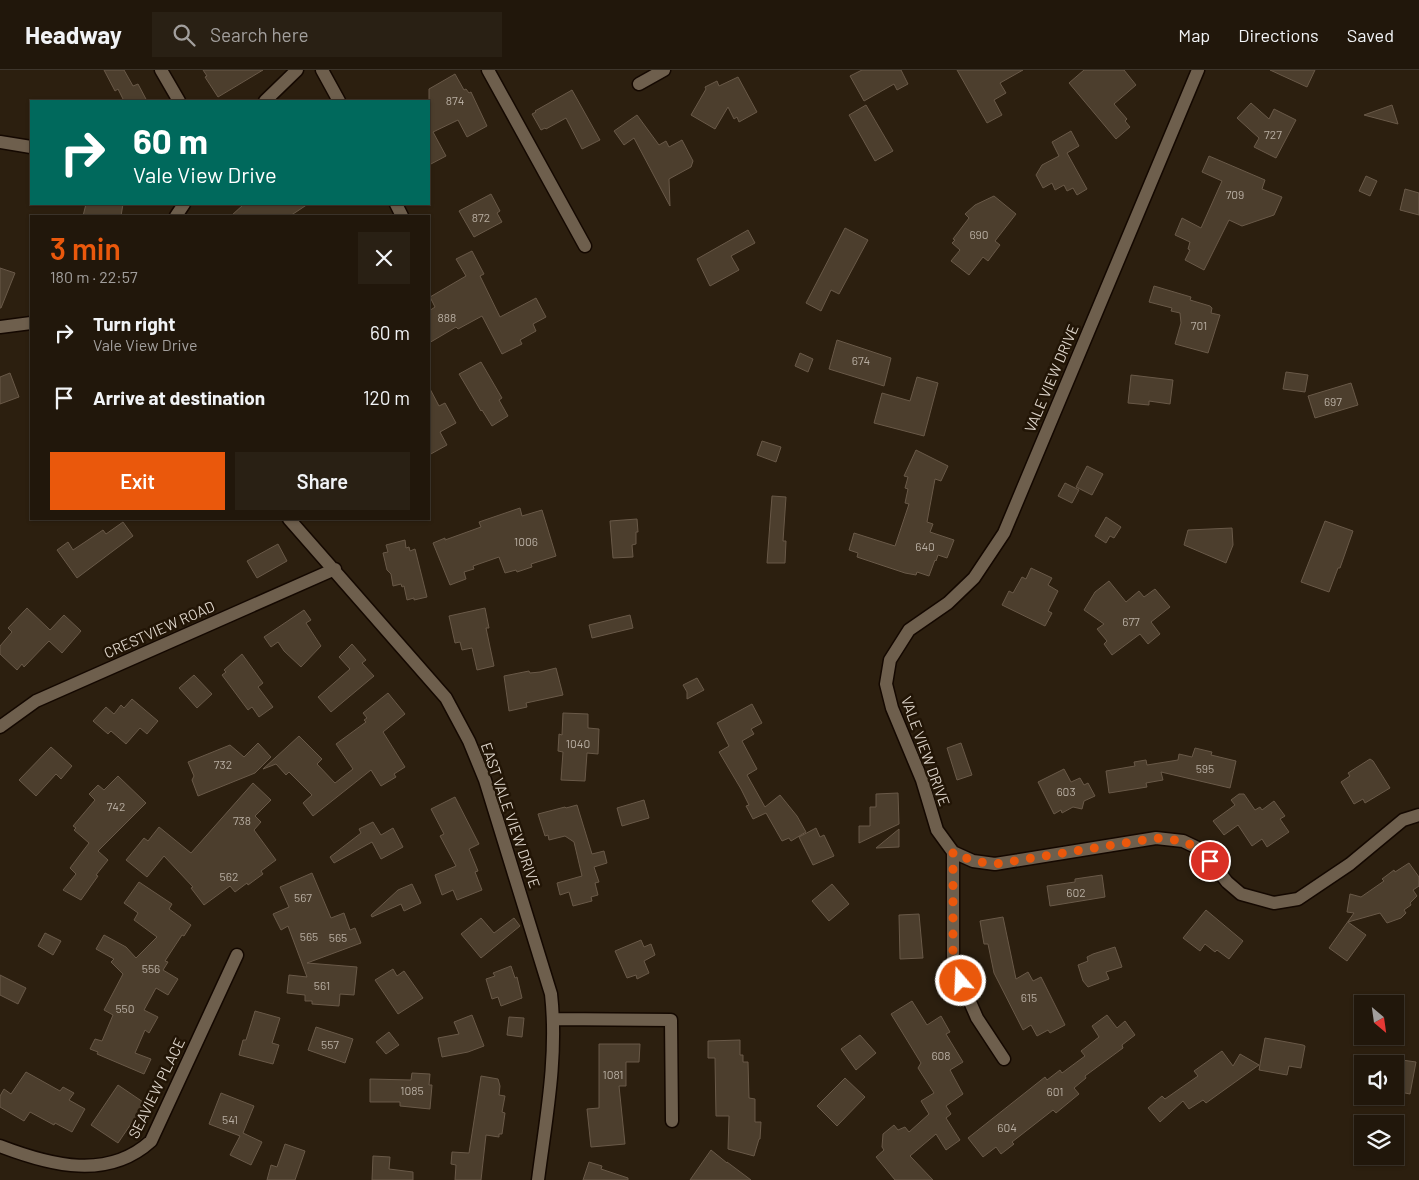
<!DOCTYPE html>
<html lang="en">
<head>
<meta charset="utf-8">
<style>
  :root { --surface:#21170b; --page:#292014; --text:#f1f3f6; --muted:#a29f9d; --line:#3e362c; --accent:#ea580c }
  body { margin:0; font-family:Barlow,sans-serif; background:var(--page); color:var(--text); height:100vh; display:flex; flex-direction:column; font-size:19px; white-space:nowrap }
  * { box-sizing:border-box; margin:0 }
  p { font-size:16px; color:var(--muted) }
  .icon { flex:none; width:28px; height:28px; fill:none; stroke:currentColor; stroke-width:2; stroke-linecap:round; stroke-linejoin:round }
  .map { position:relative; flex:1; overflow:hidden }
  .panel { position:absolute; left:30px; top:145px; width:400px; height:305px; display:flex; flex-direction:column; background:var(--surface); border-radius:0px; box-shadow:0 1px 4px #0004,0 0 0 1px var(--line) }
  .panel>* { flex:none }
  .banner { position:absolute; left:30px; top:30px; width:400px; height:105px; border-radius:0px; box-shadow:0 1px 4px #0004,0 0 0 1px var(--line); background:#00695c; color:#fff; overflow:hidden }
  .needle { width:32px; rotate:151deg }
  .buttons { position:absolute; left:1354px; top:925px; display:grid; gap:10px }
  .buttons a { display:grid; place-items:center; width:50px; height:50px; border-radius:0px; background:var(--surface); box-shadow:0 1px 4px #0004,0 0 0 1px var(--line); font-size:25px }
  .pin { position:absolute; display:grid; place-items:center; width:42px; height:42px; color:#fff; margin:-21px; border:2px solid #fff; border-radius:50%; box-shadow:0 1px 5px #0007 }
  .me { position:absolute; width:55px; margin:-28px; rotate:341deg; stroke-linejoin:round; filter:drop-shadow(0 0 4px #0008) }
  .turn { display:flex; align-items:center; gap:18px; height:105px; padding:0 20px; font-size:22px }
  .turn .icon { width:65px; height:65px; stroke-width:2.5 }
  .turn b { display:block; font-size:35px; line-height:42px }
  .round { display:grid; place-items:center; flex:none; width:52px; height:52px; border-radius:0px; background:var(--page) }
  .overview { display:flex; align-items:center; justify-content:space-between; height:85px; padding:0 20px }
  h1 { font-size:30px; font-weight:600; line-height:38px; color:var(--accent) }
  .action { display:flex; gap:10px; margin-top:auto; padding:10px 20px }
  .action a { flex:1; height:58px; border-radius:0px; background:var(--accent); color:#fff; font-size:20px; font-weight:600; line-height:58px; text-align:center }
  .action a+a { background:var(--page); color:var(--text) }
  ul { padding:0; list-style:none }
  li { display:flex; align-items:center; gap:15px; height:65px; padding:0 20px }
  li div { flex:1 }
  li b { display:block; font-size:19px }
  li em { font-style:normal }
  header { display:flex; align-items:center; gap:30px; box-sizing:border-box; height:70px; padding:0 25px; background:var(--surface); border-bottom:1px solid var(--line) }
  header strong { font-size:24px }
  nav { display:flex; gap:28px; margin-inline-start:auto; font-size:18px }
  .search { width:350px; height:45px; background:var(--page); display:flex; align-items:center; gap:12px; box-sizing:border-box; padding:0 18px; border-radius:0px; color:var(--muted); font-size:19px }
  .map>svg:first-child { display:block }
  .building { fill:#4c3e2d; stroke:#695948 }
  .lines { fill:none; stroke-linecap:round; stroke-linejoin:round }
  .minor-casing { stroke:#140800; stroke-width:15 }
  .minor { stroke:#6e5f4d; stroke-width:12 }
  .route { stroke:#ea580c; stroke-width:9; stroke-dasharray:0 16.2 }
  .labels { text-anchor:middle; dominant-baseline:central; stroke-width:5; stroke-linejoin:round; paint-order:stroke }
  .number-label { font-size:12px; fill:#b7ada1 }
  .street-label { font-size:15px; fill:#dbd2c8; stroke:#221506 }
</style>
</head>
<body>
<header>
<strong>Headway</strong>
<div class="search"><svg class="icon" aria-label="search" viewBox="0 0 24 24"><circle cx="10" cy="10" r="6"/><path d="M15 15l6 6"/></svg>Search here</div>
<nav><a>Map</a><a>Directions</a><a>Saved</a></nav>
</header>
<div class="map">
<svg width="1419" height="1110" viewBox="0 0 1419 1110">
  <rect width="100%" height="100%" fill="#2c1f0f"/>
  <path class="building" d="M104 0H124L133 16 138 14 147 31H124L118 19 115 21Z
    M203 0H263L218 27 205 7 207 6Z
    M862 0H901L908 14 897 20 894 14 864 31 850 6Z
    M957 0H1023L1000 13 1006 23 994 30 1002 45 987 53Z
    M1084 0H1124L1136 15 1114 34 1127 49 1125 51 1130 57 1116 69 1069 13Z
    M1270 0H1315L1307 17Z
    M455 4 464 20 466 19 469 23 471 22 487 56 467 67 458 50 433 62 446 86 429 95V19Z
    M738 7 757 42 739 52 737 47 734 49 728 37 715 59 691 45 706 19 705 17 717 11 719 16Z
    M572 20 600 70 582 79 566 48 546 59 545 58 541 60 532 44 536 42 535 41Z
    M1251 33 1269 49 1274 39 1296 50 1276 88 1254 77 1259 68 1237 48Z
    M866 35 893 81 875 91 849 45Z
    M1392 35 1398 54 1364 45Z
    M637 45 659 75 666 71 669 77 682 70 693 91 691 97 669 109 670 136 634 68 624 75 614 61Z
    M1071 61 1079 76 1067 83 1087 119 1077 125 1073 118 1067 121 1064 115 1055 120 1052 113 1043 118 1036 105 1042 95 1059 86 1052 72Z
    M1209 86 1265 110 1262 119 1282 127 1274 145 1242 156 1229 150 1204 200 1185 190 1190 180 1188 179 1190 172 1175 165 1182 148 1201 158 1222 111 1202 102Z
    M1366 106 1377 111 1370 126 1359 121Z
    M1405 119 1419 123V145L1400 140Z
    M491 124 500 141 497 143 502 152 474 167 459 141Z
    M994 126 1016 144 995 171 1000 175 988 191 983 187 969 205 951 191 960 180 952 173 955 170 953 169 969 148 965 144 975 135Z
    M86 134H123L121 146H83Z
    M244 134H308L290 146H231Z
    M845 158 868 170 839 224 831 220 821 241 806 233Z
    M748 160 755 173 731 186 739 200 710 216 697 189Z
    M472 181 484 204 480 206 500 247 536 228 546 247 533 254 536 261 520 270 522 274 502 284 482 246 458 259 456 257 429 273V241L435 237 430 227 466 206 456 189Z
    M0 198 15 203 1 238H0Z
    M1154 216 1191 227 1190 230 1210 236 1212 238 1211 243 1220 245 1208 283 1175 274 1181 253 1180 243 1171 241 1172 238 1149 232Z
    M837 270 891 288 884 316 829 299Z
    M800 283 813 289 808 302 795 296Z
    M481 292 502 328 499 330 508 346 492 356 482 340 481 341 459 304Z
    M1286 302 1308 305 1305 322 1283 319Z
    M10 303 19 327 0 334V307Z
    M1131 305 1173 310 1170 334 1149 331V335L1128 333Z
    M917 307 938 313 924 366 874 353 882 323 910 331Z
    M1351 313 1358 335 1315 348 1308 326Z
    M429 317 439 336 445 333 456 353 440 362 447 375 429 385Z
    M762 371 781 377 776 392 757 385Z
    M916 380 948 396 941 411 935 409 927 452 933 454 930 462 954 470 947 488 938 485 936 491 935 490 929 506 917 502 916 505 905 503 857 487 858 483 849 480 854 463 895 476 909 434 905 433 908 419 905 418 908 407 904 406Z
    M1087 396 1103 404 1092 425 1076 417Z
    M1065 413 1079 420 1072 433 1058 426Z
    M772 426 786 427 783 471H786L785 493H767Z
    M520 438 522 446 542 440 556 486 531 494 532 497 517 502 516 500 505 503 499 487 473 496 474 499 464 502 466 509 450 515 433 473 445 468V470L481 457 479 452Z
    M1106 447 1121 457 1114 468 1110 466 1106 473 1095 466Z
    M637 449 638 462H636V474L632 475 633 487 613 488 610 451Z
    M1325 451 1353 461 1340 498H1338L1329 522 1301 512Z
    M123 452 133 466 77 508 57 480 68 472 73 480 103 460 106 464Z
    M1232 458 1233 475 1226 493 1184 475 1188 460Z
    M405 470 406 478 409 477 410 481 415 479 427 527 414 530V528L407 530 404 516 402 517 401 514 393 516 391 504 387 500 383 483 388 482 386 475Z
    M278 474 287 491 257 508 247 491Z
    M1031 498 1052 508 1048 515 1058 521 1048 541 1052 543 1045 556 1002 535 1009 521 1013 523 1022 507 1026 509Z
    M1109 511 1126 532 1139 521 1144 527 1155 519 1170 537 1151 552 1160 564 1148 574 1140 564 1112 585 1104 574 1107 571 1097 559 1104 554 1084 540 1095 522Z
    M27 538 50 560 64 545 81 561 62 583 49 571 24 597 22 594 17 600 0 584V576L12 562 8 558Z
    M485 538 489 558H486L494 596 477 600 472 578 462 580 460 572 455 573 449 546Z
    M304 540 311 550 306 553 321 576 301 597 284 581 278 572 271 577 264 567Z
    M630 545 633 558 592 568 589 555Z
    M352 574 366 590 362 593 374 606 331 642 318 627 350 599 339 587Z
    M242 584 263 613 258 617 273 637 259 647 252 637 248 640 222 605 226 602 224 600Z
    M556 598 563 625 526 633 527 637 509 641 504 606 529 601 530 603 540 602Z
    M194 605 212 624 197 638 179 618Z
    M697 608 704 620 687 629V622L683 615Z
    M388 623 405 644 383 662 405 697 394 704 396 707 381 716 371 700 313 746 303 733 312 725 289 702 286 705 276 694 263 699 299 666 322 689 317 694 335 713 353 699 336 674 366 652 364 650 367 648 363 643Z
    M132 629 158 651 147 664 140 658 126 674 111 661 108 664 93 651 106 637 114 644 121 635 124 638Z
    M752 634 762 653 751 659 754 664 742 671 757 699 747 705 765 737 780 725 797 746 806 762 791 771 789 768 782 771 766 743 753 749 746 736 749 735 741 719 719 682 729 676 717 653Z
    M563 643 588 644V658L599 659 598 684 587 683 585 711 561 710 563 682 558 681 559 664 562 665Z
    M258 673 271 687 255 703 198 726 192 710 194 706 188 692 230 675 244 687Z
    M961 673 972 705 957 710 947 678Z
    M51 677 72 696 61 709 56 704 36 726 19 710Z
    M1195 678 1212 682 1211 685 1236 691 1230 718 1161 702 1163 710 1146 713 1147 717 1109 723 1106 701 1135 696 1134 692 1146 690 1147 695 1178 690 1179 684 1192 687Z
    M1370 689 1373 691 1390 718 1365 733 1363 729 1354 734 1341 712 1350 706 1348 703Z
    M1064 699 1071 712 1080 708 1084 715 1088 713 1095 726 1084 731 1082 739 1073 737 1062 743 1061 740 1054 744 1038 712Z
    M118 706 146 733 98 781 108 790 96 805 98 806 81 830 63 820 76 804 70 798 89 773 74 760 76 758 73 756 95 730 89 724 98 715 104 720Z
    M253 713 271 730 255 746 261 752 254 760 276 790 261 801 263 804 248 815 247 813 235 822 230 816 204 835 191 818 193 817 164 786 147 807 126 790 144 768 148 771 159 757 191 783Z
    M898 723 899 754 859 773V756H870V737H876V724Z
    M1239 724H1244L1255 740 1260 737 1262 740 1274 731 1285 746 1280 749 1289 762 1267 777 1262 769 1252 776 1238 755 1224 765 1213 751 1235 735 1231 730Z
    M455 727 479 774 469 779 478 801 475 802 482 820 457 830 453 820 442 825 435 805 456 796 440 766 444 764 431 739Z
    M644 730 649 748 622 756 617 738Z
    M577 735 592 784 604 781 607 793 594 797 599 812 595 813 598 825 591 827 592 831 573 836 569 822 560 825 557 813 582 806 574 772 565 766 549 770 548 765 545 766 538 744 565 737 566 738Z
    M373 752 381 765 393 758 403 777 381 789 372 772 334 793 330 787 361 763 359 759Z
    M816 758 820 767 824 765 834 786 813 795 799 767Z
    M899 759V777L876 778Z
    M1409 793 1419 807V816L1413 820 1417 826 1410 833 1411 835 1404 840 1406 843 1401 848 1387 853 1380 843 1348 852 1366 865 1347 891 1329 878 1354 843 1347 842 1350 824 1361 827 1384 811 1382 809 1394 800 1395 802Z
    M312 803 331 848 344 843 350 860 355 858 361 873 307 893 357 897 354 925 340 924 339 936 312 934V931H305V925L287 923 289 905 307 907 288 856 281 860 273 844 289 837 280 817Z
    M1102 805 1105 827 1050 836 1047 816 1075 812V809Z
    M139 812 172 834 169 839 191 855 184 866 182 865 165 891 168 892 163 900 178 909 168 925 156 918 144 940 158 947 149 963 145 960 135 983 151 989 144 1004 97 984 98 982 90 979 95 969 102 971 113 945 104 940 123 904 111 892 114 889 96 879 104 865 126 877 136 888 157 867 134 850 138 843 124 833Z
    M412 814 421 833 404 841 401 834 372 847 371 845 398 820Z
    M832 814 849 834 829 851 812 831Z
    M1206 840 1243 871 1229 889 1217 880 1215 882 1205 874 1200 881 1183 868Z
    M919 844 923 888 900 889 899 845Z
    M1003 847 1016 909 1028 902 1033 911 1041 907 1065 955 1050 963 1048 960 1037 966 1031 955 1023 960 994 903 988 874H984L980 851Z
    M481 848 494 863 514 848 520 856 481 888 461 864Z
    M45 863 61 871 53 885 38 876Z
    M641 870 644 877 651 874 655 885 644 891 649 903 637 909 636 905 627 908 615 881Z
    M1115 877 1122 897 1106 902 1109 909 1088 917 1083 911 1078 895 1088 891 1087 887 1093 884Z
    M511 896 515 908 517 907 522 928 501 936 498 927 492 929 486 909 495 906 493 903Z
    M393 899 397 906 404 901 423 928 398 944 375 910Z
    M0 905 26 918 18 934 0 925Z
    M912 931 927 955 941 946 950 962 946 964 963 992 950 1000 963 1024 946 1036 951 1044 946 1048 960 1070 946 1080 936 1064 910 1086 933 1110H895L876 1087 884 1080 882 1077 883 1064 894 1055 898 1060 905 1057 909 1062 929 1044 921 1031 934 1023 918 998 921 993 891 944Z
    M255 941 280 948 272 973 279 975 273 994 239 985 243 970H246Z
    M472 945 484 976 468 982 442 987 438 968 459 964 454 952Z
    M1107 945 1117 958 1125 951 1135 965 1122 975 1123 978 1085 1006 1086 1008 1074 1018 1079 1024 1056 1043 1053 1040 1012 1072 1014 1074 1001 1084 996 1077 983 1087 968 1068 1045 1007 1047 1010 1060 1000 1062 1003 1085 986 1081 981 1099 967 1092 956Z
    M509 947 524 948 522 967 507 965Z
    M316 957 353 969 345 993 308 980Z
    M389 962 399 975 386 984 376 972Z
    M860 965 876 983 856 1000 841 979Z
    M1265 968 1303 975 1305 976 1301 998 1289 996 1287 1005 1259 1000Z
    M740 970V985H743V992H748L749 1028 755 1029V1052H761L760 1069H759L754 1086 728 1079 729 1046H716L715 988H708V971Z
    M599 974H640L639 992H626V1016H619L625 1074 591 1077 587 1039 599 1038Z
    M1222 981 1233 996 1240 984 1259 995 1206 1033 1203 1030 1189 1039 1183 1031 1160 1052 1148 1038 1162 1026 1165 1029 1198 1006 1194 1001Z
    M1395 989 1416 992 1410 1024 1395 1021Z
    M26 1002 60 1021 63 1017 74 1023 69 1030 85 1039 72 1062 55 1053 54 1055 30 1042 24 1051 0 1037V1026L4 1019 11 1024Z
    M412 1003 430 1004 429 1015H432L430 1039 400 1036V1032H370V1009L411 1010Z
    M481 1006 498 1009 500 1016 499 1025 505 1026 502 1042 505 1043 502 1064H499V1067L486 1065 481 1110H455L456 1095 451 1094 452 1082 469 1083Z
    M845 1008 865 1027 837 1056 817 1036Z
    M118 1015 143 1032 142 1034 150 1039 141 1052 135 1048 118 1073 91 1055Z
    M221 1023 254 1036 243 1063 262 1072 251 1095 230 1085 240 1066 209 1054Z
    M285 1074 305 1081 295 1110H267L271 1095 277 1097Z
    M711 1080 727 1093V1092L751 1110H690Z
    M373 1086 390 1087 389 1099 413 1102V1110H372Z
    M589 1092 602 1096 601 1099 628 1108V1110H583Z"/>
  <g class="lines">
    <g class="minor-casing">
      <path id="minor" d="M161 0 179 31
        M322 0 339 31
        M488 0 585 176
        M1198 0 1004 463 974 508 948 533 909 560 890 590 886 614 892 638 922 710 937 760 953 782 973 791 995 794 1156 768 1183 771 1202 780 1227 812 1241 824 1274 833 1298 829 1350 794 1403 750 1419 745
        M639 14 664 0
        M265 31 297 0
        M0 72 31 77
        M396 134 402 146
        M176 146 184 134
        M0 257 31 253
        M289 449 446 628 469 671 485 710 551 924C558 986 546 1048 538 1110
        M0 657 36 631 335 499
        M953 782V893L977 948 1004 989
        M554 949 671 950 672 1051
        M0 1076C52 1096 108 1110 151 1071L237 885"/>
    </g>
    <use href="#minor" class="minor"/>
  </g>
  <g class="lines">
    <path class="route" d="M961 911 953 893V782L973 791 995 794 1156 768 1183 771 1202 780 1210 791"/>
  </g>
  <g class="labels">
    <g class="number-label">
      <text x="455" y="30">874</text>
      <text x="1273" y="64">727</text>
      <text x="1235" y="124">709</text>
      <text x="481" y="147">872</text>
      <text x="979" y="164">690</text>
      <text x="447" y="247">888</text>
      <text x="1199" y="255">701</text>
      <text x="861" y="290">674</text>
      <text x="1333" y="331">697</text>
      <text x="526" y="471">1006</text>
      <text x="925" y="476">640</text>
      <text x="1131" y="551">677</text>
      <text x="578" y="673">1040</text>
      <text x="223" y="694">732</text>
      <text x="1205" y="698">595</text>
      <text x="1066" y="721">603</text>
      <text x="116" y="736">742</text>
      <text x="242" y="750">738</text>
      <text x="229" y="806">562</text>
      <text x="1076" y="822">602</text>
      <text x="303" y="827">567</text>
      <text x="309" y="866">565</text>
      <text x="338" y="867">565</text>
      <text x="151" y="898">556</text>
      <text x="322" y="915">561</text>
      <text x="1029" y="927">615</text>
      <text x="125" y="938">550</text>
      <text x="330" y="974">557</text>
      <text x="941" y="985">608</text>
      <text x="613" y="1004">1081</text>
      <text x="412" y="1020">1085</text>
      <text x="1055" y="1021">601</text>
      <text x="230" y="1049">541</text>
      <text x="1007" y="1057">604</text>
    </g>
    <g class="street-label">
      <text transform="translate(1051 308) rotate(-67)">VALE VIEW DRIVE</text>
      <text transform="translate(159 559) rotate(-24)">CRESTVIEW ROAD</text>
      <text transform="translate(926 681) rotate(70)">VALE VIEW DRIVE</text>
      <text transform="translate(511 745) rotate(71)">EAST VALE VIEW DRIVE</text>
      <text transform="translate(156 1018) rotate(-64)">SEAVIEW PLACE</text>
    </g>
  </g>
</svg>
<div class="buttons">
<a><svg class="needle" viewBox="-14 -14 28 28"><path d="M0-13l5 13h-10z" fill="#e53935"/><path d="M0 13l5-13h-10z" fill="#a29f9d"/></svg></a>
<a><svg class="icon" aria-label="sound" viewBox="0 0 24 24"><path d="M4 9h4l5-4v14l-5-4H4zM17 9q2 3 0 6"/></svg></a>
<a><svg class="icon" aria-label="layers" viewBox="0 0 24 24"><path d="M12 4l9 5-9 5-9-5zM3 14l9 5 9-5"/></svg></a>
</div>
<div class="pin" style="left:1210px;top:791px;background:#d93025"><svg class="icon" aria-label="arrive" viewBox="0 0 24 24"><path d="M6 21V4h12l-3 4 3 4H6"/></svg></div>
<svg class="me" style="left:961px;top:911px" viewBox="-20 -20 40 40"><circle r="17" fill="#ea580c" stroke="#fff" stroke-width="3"/><path d="M0-11L8 9 0 5-8 9z" fill="#fff"/></svg>
<div class="banner">
<div class="turn"><svg class="icon" aria-label="right" viewBox="0 0 24 24"><path d="M7 20v-9h11M14 6l5 5-5 5"/></svg><div><b>60 m</b>Vale View Drive</div></div>
</div>
<section class="panel">
<div class="overview"><div><h1>3 min</h1><p>180 m · 22:57</p></div><a class="round"><svg class="icon" aria-label="close" viewBox="0 0 24 24"><path d="M6 6l12 12M18 6L6 18"/></svg></a></div>
<ul>
<li><svg class="icon" aria-label="right" viewBox="0 0 24 24"><path d="M7 20v-9h11M14 6l5 5-5 5"/></svg><div><b>Turn right</b><p>Vale View Drive</p></div><em>60 m</em></li>
<li><svg class="icon" aria-label="arrive" viewBox="0 0 24 24"><path d="M6 21V4h12l-3 4 3 4H6"/></svg><div><b>Arrive at destination</b></div><em>120 m</em></li>
</ul>
<div class="action"><a>Exit</a><a>Share</a></div>
</section>
</div>
</body>
</html>
